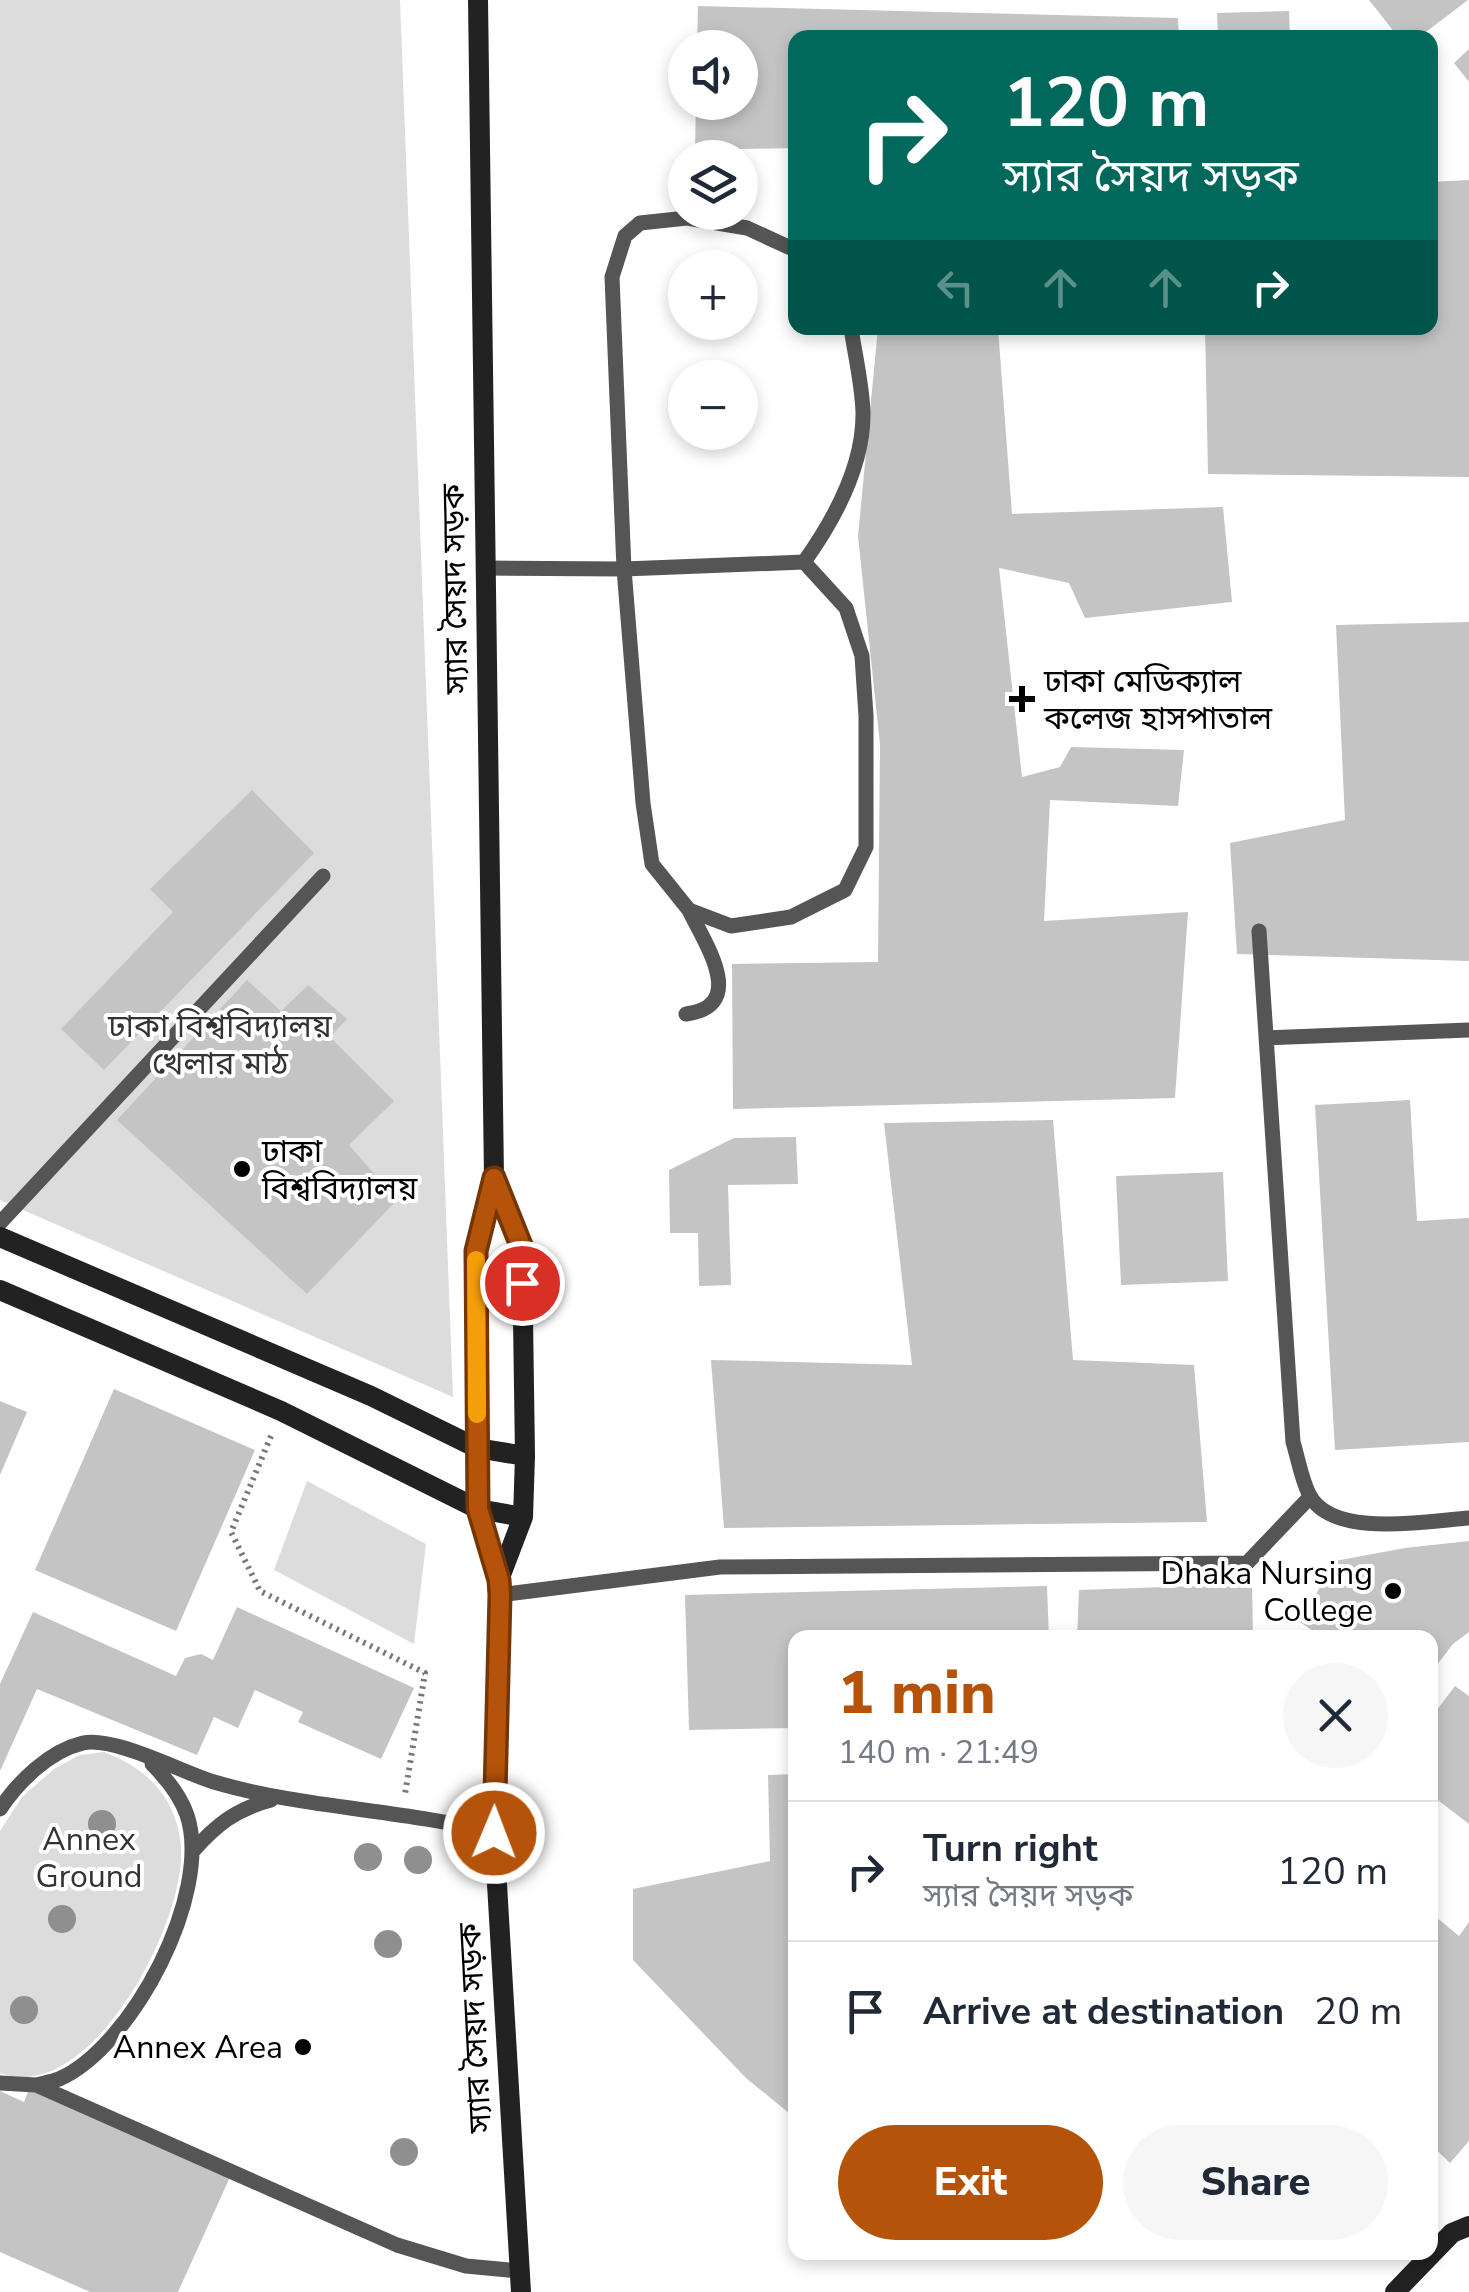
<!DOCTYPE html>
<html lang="en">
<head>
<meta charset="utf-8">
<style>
  :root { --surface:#fff; --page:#f6f6f7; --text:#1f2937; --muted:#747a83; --line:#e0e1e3; --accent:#b45309 }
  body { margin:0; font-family:"Nunito Sans","Noto Sans Bengali",sans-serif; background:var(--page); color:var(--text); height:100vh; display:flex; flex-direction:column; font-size:38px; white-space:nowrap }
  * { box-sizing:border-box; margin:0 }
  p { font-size:32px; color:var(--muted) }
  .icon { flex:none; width:55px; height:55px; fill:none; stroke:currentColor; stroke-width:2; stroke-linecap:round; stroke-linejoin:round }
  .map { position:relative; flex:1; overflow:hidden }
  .panel { position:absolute; left:788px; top:1630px; width:650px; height:630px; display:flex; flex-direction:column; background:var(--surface); border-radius:20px; box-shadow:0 5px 15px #0003 }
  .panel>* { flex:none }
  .guide { position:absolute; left:788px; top:30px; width:650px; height:305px; border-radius:20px; box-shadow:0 5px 15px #0003; background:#00695c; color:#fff; overflow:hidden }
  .tools { position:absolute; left:668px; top:30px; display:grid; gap:20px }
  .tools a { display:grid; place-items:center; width:90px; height:90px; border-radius:50%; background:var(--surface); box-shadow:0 5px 15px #0003; font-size:50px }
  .pin { position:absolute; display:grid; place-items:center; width:85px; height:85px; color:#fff; margin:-42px; border:5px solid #fff; border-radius:50%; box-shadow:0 2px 10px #0007 }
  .me { position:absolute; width:110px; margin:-55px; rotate:1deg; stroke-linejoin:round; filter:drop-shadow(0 0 8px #0008) }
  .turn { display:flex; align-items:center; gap:35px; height:210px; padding:0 50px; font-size:45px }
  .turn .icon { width:130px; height:130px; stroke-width:2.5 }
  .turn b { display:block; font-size:70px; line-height:85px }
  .lanes { display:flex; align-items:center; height:95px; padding:0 50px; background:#0003; justify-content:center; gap:50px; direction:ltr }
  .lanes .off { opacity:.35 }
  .round { display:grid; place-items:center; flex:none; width:105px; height:105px; border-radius:52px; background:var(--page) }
  .overview { display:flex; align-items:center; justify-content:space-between; height:170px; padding:0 50px }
  h1 { font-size:60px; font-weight:800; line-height:75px; color:var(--accent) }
  .action { display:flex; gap:20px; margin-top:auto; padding:20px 50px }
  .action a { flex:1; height:115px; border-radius:60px; background:var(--accent); color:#fff; font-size:40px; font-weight:800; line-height:115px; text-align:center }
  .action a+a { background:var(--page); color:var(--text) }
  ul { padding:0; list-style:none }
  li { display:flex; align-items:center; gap:30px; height:140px; padding:0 50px; border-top:2px solid var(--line) }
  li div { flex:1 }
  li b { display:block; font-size:38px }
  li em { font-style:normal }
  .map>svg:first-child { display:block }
  .green { fill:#dcdcdc }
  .building { fill:#c4c4c4 }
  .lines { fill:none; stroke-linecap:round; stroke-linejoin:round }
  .path { stroke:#777; stroke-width:6; stroke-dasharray:2.5 5; stroke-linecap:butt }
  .service { stroke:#555; stroke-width:15 }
  .secondary { stroke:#222; stroke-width:20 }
  .tree { fill:#8f8f8f }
  .route-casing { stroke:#753606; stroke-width:25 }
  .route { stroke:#b45309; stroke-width:18 }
  .slow { stroke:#f59e0b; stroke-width:18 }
  .poi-dot { fill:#000; stroke:#fff; stroke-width:4 }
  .labels { text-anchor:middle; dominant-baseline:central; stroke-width:8; stroke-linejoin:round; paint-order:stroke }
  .street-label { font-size:32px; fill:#000; stroke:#fff }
  .poi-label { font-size:32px; fill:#000; stroke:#fff; text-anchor:start }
  .park-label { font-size:32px; fill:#333; stroke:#fff }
</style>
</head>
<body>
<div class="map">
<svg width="1469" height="2292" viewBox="0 0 1469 2292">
  <rect width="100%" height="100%" fill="#fff"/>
  <path class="green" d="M0 0H400L453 1397 0 1200Z
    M307 1481 426 1544 414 1644 274 1570Z
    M104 1752C147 1768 177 1798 181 1847 187 1920 91 2107 0 2073V1831L22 1797 54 1769 80 1755Z"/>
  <path class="building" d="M1369 0H1468L1418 38H1399Z
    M698 6 1178 18 1179 38H795V148L695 150 696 102H740V48H697Z
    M1289 11 1290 38H1218L1217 13Z
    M1469 49V82L1454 63Z
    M1469 180V477L1208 474 1205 328H1430V182Z
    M878 328H998L1012 514 1223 507 1232 602 1085 618 1069 583 999 568 1022 777 1060 767 1071 747 1184 750 1178 806 1050 800 1044 921 1188 912 1175 1098 733 1109 732 964 878 962 880 745 858 536Z
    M1469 622V961L1237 954 1230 843 1345 820 1336 625Z
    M252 790 314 853 104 1070 61 1029 173 912 150 889Z
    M247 980 281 1011 308 985 347 1019 330 1037 394 1101 349 1145 397 1200 307 1294 117 1120Z
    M1410 1100 1417 1221 1469 1218V1442L1335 1450 1315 1105Z
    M1053 1120 1073 1360 1194 1365 1207 1522 724 1528 711 1360 912 1365 884 1123Z
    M796 1137 798 1184 728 1185 731 1285 699 1286 698 1233H670L669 1170 734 1138Z
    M1223 1172 1228 1281 1121 1285 1116 1176Z
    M114 1389 255 1450 176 1631 35 1570Z
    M0 1401 27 1412 0 1475Z
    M1469 1541V1632L1453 1644 1430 1674V1638H1323L1300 1622 1335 1561 1405 1548Z
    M1252 1584 1253 1638H1077L1079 1590Z
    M1047 1586 1049 1638H795V1728L689 1730 685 1595Z
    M237 1607 414 1688 381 1759 298 1722 303 1712 255 1690 238 1728 214 1717 197 1755 37 1689 0 1771V1684L33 1612 176 1676 185 1658 201 1654 213 1660Z
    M1455 1686 1469 1696V1824L1430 1794V1719Z
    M795 1774V2118L746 2078 633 1960V1889L770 1861 768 1775Z
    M1430 1912 1459 1936 1469 1922V2141L1450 2163 1430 2144Z
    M29 2089 230 2177 178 2292H90L0 2252V2091L24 2102Z"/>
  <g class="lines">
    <path class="path" d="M271 1436 231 1532 260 1591 425 1673 405 1794"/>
    <path class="service" d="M804 562C834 520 864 466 863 412 862 384 855 355 851 328
      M485 568 624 569 804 562 846 608 862 656 866 716V847L845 890 791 917 731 926 689 910 652 864 643 803 624 569 612 277 625 236 640 223 687 218 747 228 795 250
      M1259 931 1293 1442C1298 1458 1301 1478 1309 1494 1331 1539 1427 1521 1469 1518
      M686 1014C749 1006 704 942 689 910
      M1266 1038 1469 1030
      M0 1223 323 876
      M499 1595 720 1567 1247 1563 1310 1497
      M0 1809C18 1782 49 1751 83 1743 114 1736 181 1772 214 1782 306 1809 402 1809 494 1833
      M193 1851C216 1825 236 1809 271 1800
      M0 2083 36 2085 397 2245 466 2266 519 2271
      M36 2085C43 2083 52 2082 59 2079 132 2047 213 1893 187 1815 180 1795 167 1779 152 1764"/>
    <path class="secondary" d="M478 0 494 1178 476 1251 478 1509 499 1580 494 1833 521 2292
      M494 1178 522 1249 525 1456 523 1517 499 1580
      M0 1237 371 1396 477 1448 525 1456
      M0 1290 281 1411 478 1509 523 1517
      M1395 2292 1452 2233 1469 2226"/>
  </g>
  <g class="tree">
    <circle cx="102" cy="1824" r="14"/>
    <circle cx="368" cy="1857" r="14"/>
    <circle cx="418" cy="1860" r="14"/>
    <circle cx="62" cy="1919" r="14"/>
    <circle cx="388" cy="1944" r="14"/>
    <circle cx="24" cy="2010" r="14"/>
    <circle cx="404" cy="2152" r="14"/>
  </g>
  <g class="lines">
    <g class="route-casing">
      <path id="route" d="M494 1833 500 1595 499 1580 478 1509 476 1251 494 1178 522 1248V1283"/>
    </g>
    <use href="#route" class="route"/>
    <path class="slow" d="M476 1260 477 1414"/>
  </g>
  <g class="poi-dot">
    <path d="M1017 684h10v10h10v10h-10v10h-10v-10h-10v-10h10z"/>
    <circle cx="242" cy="1169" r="10"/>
    <circle cx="1393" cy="1591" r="10"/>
    <circle cx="303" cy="2047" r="10"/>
  </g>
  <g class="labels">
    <g class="street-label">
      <text transform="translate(455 589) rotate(-91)">স্যার সৈয়দ সড়ক</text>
      <text transform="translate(475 2028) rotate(-93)">স্যার সৈয়দ সড়ক</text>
    </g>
    <g class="poi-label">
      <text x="1044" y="681">ঢাকা মেডিক্যাল<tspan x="1044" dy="37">কলেজ হাসপাতাল</tspan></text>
      <text x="262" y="1151">ঢাকা<tspan x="262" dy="37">বিশ্ববিদ্যালয়</tspan></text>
      <text x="1373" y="1573" text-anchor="end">Dhaka Nursing<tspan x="1373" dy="37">College</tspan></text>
      <text x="283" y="2047" text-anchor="end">Annex Area</text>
    </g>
    <g class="park-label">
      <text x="220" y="1026">ঢাকা বিশ্ববিদ্যালয়<tspan x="220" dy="37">খেলার মাঠ</tspan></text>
      <text x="89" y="1839">Annex<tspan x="89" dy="37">Ground</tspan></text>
    </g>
  </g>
</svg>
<div class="tools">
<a><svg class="icon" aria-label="sound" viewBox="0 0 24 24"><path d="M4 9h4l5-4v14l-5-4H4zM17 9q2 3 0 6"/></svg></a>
<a><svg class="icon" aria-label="layers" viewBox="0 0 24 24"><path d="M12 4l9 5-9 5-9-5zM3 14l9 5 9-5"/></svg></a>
<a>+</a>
<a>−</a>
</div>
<div class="pin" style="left:522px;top:1283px;background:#d93025"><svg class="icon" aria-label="arrive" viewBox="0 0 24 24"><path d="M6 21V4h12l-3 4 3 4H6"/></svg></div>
<svg class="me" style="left:494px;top:1833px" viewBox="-20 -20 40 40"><circle r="17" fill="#b45309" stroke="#fff" stroke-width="3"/><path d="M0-11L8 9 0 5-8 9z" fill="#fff"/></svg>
<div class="guide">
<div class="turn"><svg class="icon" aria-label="right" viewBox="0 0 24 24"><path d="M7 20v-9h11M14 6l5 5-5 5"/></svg><div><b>120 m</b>স্যার সৈয়দ সড়ক</div></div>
<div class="lanes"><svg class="icon off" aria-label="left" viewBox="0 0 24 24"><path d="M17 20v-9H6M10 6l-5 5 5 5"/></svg><svg class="icon off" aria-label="ahead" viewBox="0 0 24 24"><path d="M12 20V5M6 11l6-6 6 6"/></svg><svg class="icon off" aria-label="ahead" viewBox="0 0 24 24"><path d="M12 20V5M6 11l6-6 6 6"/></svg><svg class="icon" aria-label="right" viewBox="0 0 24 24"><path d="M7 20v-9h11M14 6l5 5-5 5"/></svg></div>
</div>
<section class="panel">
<div class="overview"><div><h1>1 min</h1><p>140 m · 21:49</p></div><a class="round"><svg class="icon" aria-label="close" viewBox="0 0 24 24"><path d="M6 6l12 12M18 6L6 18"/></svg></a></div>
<ul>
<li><svg class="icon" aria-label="right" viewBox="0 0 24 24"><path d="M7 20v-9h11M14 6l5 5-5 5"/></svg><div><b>Turn right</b><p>স্যার সৈয়দ সড়ক</p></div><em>120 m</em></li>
<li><svg class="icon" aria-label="arrive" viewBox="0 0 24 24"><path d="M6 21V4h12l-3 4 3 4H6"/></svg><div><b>Arrive at destination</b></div><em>20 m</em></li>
</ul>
<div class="action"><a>Exit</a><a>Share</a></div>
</section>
</div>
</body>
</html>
